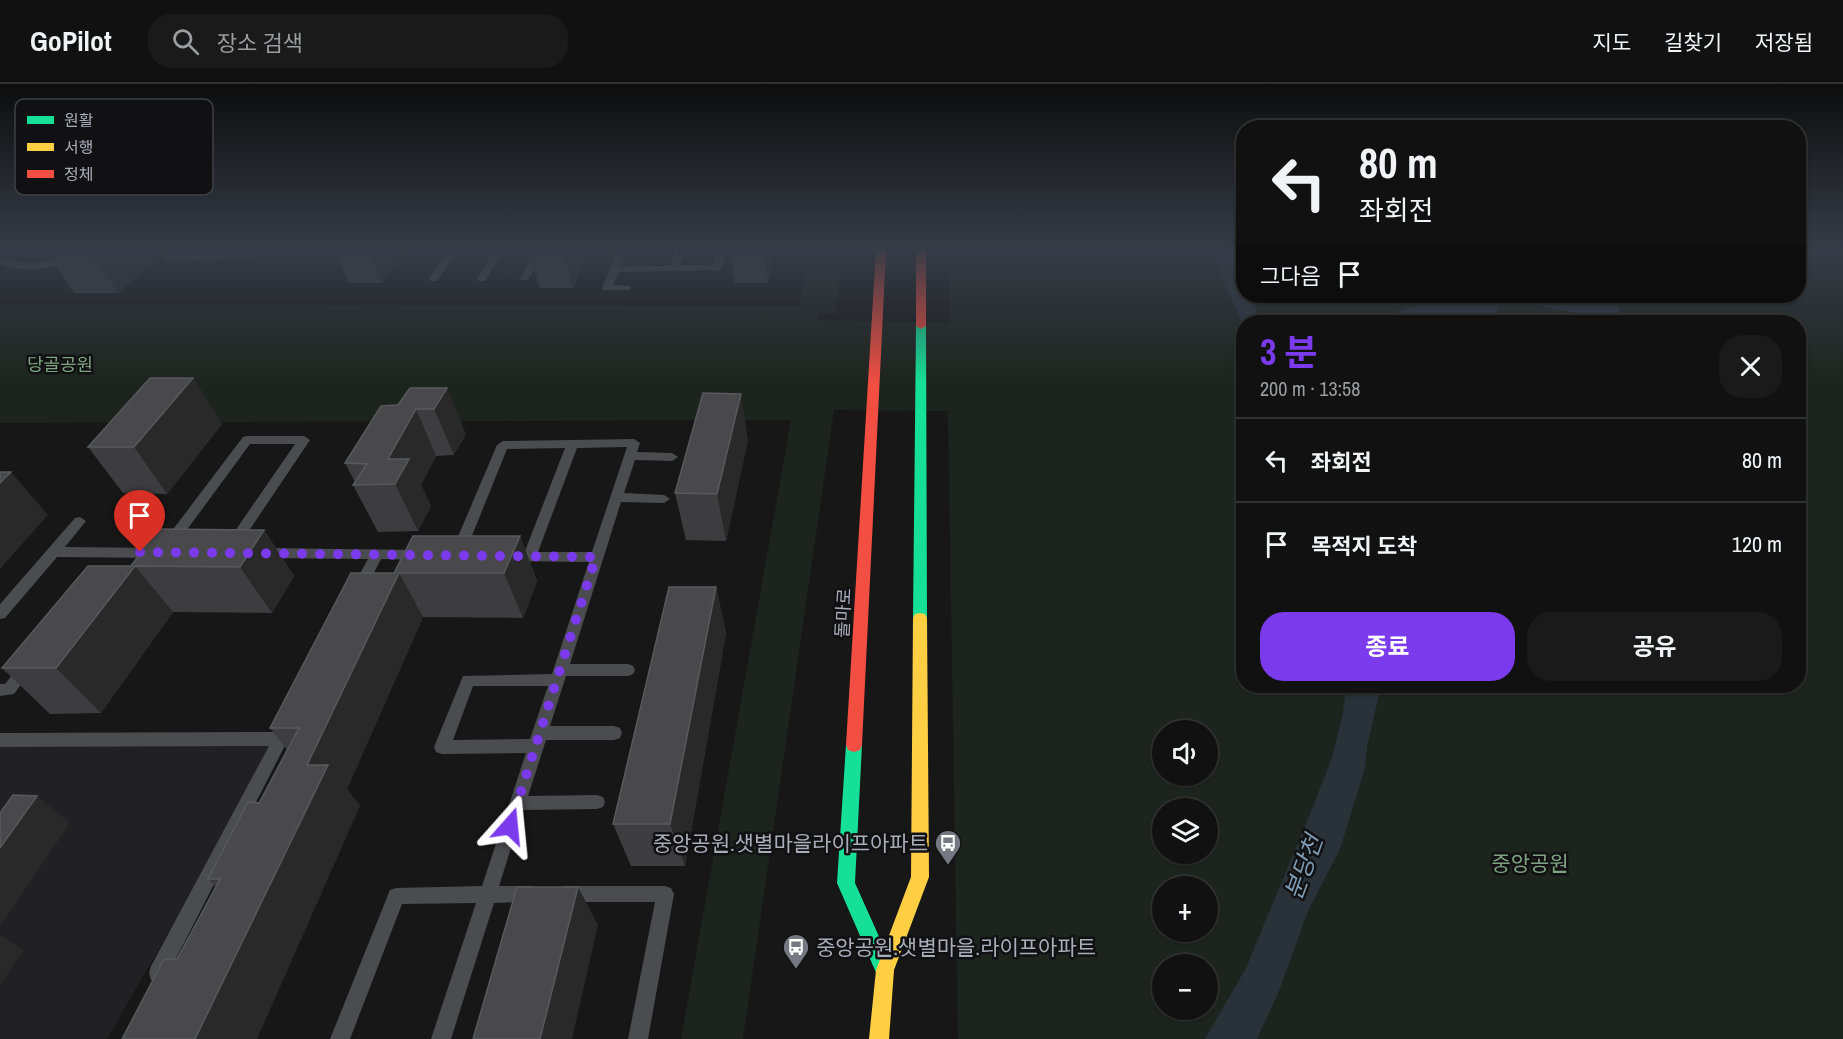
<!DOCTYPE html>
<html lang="ko">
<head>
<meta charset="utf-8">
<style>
  :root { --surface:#111; --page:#1a1a1a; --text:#f1f3f6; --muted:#9c9d9f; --line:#303131; --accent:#7c3aed }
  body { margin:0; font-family:"Archivo Narrow","Noto Sans KR",sans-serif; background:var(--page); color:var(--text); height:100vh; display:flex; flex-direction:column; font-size:22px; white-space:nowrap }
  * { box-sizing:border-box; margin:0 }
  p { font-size:20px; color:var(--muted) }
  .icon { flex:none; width:33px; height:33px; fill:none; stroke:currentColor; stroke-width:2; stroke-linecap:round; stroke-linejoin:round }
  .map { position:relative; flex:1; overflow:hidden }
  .side { position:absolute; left:1236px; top:231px; width:570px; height:378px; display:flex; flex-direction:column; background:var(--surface); border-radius:24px; box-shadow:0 2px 4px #0004,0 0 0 2px var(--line) }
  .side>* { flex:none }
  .banner { position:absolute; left:1236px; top:36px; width:570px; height:183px; border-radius:24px; box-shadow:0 2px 4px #0004,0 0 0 2px var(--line); background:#111; color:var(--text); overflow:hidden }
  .tools { position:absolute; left:1152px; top:636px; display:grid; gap:12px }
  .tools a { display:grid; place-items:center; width:66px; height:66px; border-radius:50%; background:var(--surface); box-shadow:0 2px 4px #0004,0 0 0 2px var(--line); font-size:30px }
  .pin { position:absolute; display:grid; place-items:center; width:51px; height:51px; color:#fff; margin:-62px -26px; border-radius:50% 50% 50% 0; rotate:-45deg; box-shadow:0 0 6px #0007 }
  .pin .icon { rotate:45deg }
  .me { position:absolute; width:66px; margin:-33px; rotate:18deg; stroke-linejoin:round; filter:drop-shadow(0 0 4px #0008) }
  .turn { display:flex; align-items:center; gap:21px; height:126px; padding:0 24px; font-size:27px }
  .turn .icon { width:78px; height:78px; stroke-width:2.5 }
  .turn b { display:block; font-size:42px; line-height:51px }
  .then { display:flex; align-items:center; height:57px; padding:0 24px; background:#0003; gap:12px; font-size:22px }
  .round { display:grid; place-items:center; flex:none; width:63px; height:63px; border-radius:24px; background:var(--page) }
  .summary { display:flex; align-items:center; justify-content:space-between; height:102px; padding:0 24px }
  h1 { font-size:36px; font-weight:700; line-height:45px; color:var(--accent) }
  .cta { display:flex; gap:12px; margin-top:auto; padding:12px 24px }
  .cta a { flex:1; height:69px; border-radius:24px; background:var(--accent); color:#fff; font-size:24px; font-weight:700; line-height:69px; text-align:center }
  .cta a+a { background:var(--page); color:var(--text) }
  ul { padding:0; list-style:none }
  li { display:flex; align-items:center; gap:18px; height:84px; padding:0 24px; border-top:2px solid var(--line) }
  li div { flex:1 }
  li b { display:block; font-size:22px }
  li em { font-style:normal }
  header { display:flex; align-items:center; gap:36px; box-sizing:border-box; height:84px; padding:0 30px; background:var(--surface); border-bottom:2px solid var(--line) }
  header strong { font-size:28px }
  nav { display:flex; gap:33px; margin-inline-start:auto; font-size:21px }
  .search { width:420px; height:54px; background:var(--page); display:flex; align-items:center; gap:15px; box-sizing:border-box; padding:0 21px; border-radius:24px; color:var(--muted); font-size:22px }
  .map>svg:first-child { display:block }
  .built { fill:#212123 }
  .green { fill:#1d241e; fill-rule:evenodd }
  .water { fill:#2a3239 }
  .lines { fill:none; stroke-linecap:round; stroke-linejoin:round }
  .lane { fill:#4b4c50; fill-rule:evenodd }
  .fast { fill:#16e098; fill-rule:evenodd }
  .slow { fill:#ffcf43; fill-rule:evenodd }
  .jam { fill:#f24e42; fill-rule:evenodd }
  .wall { fill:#3d3d3f }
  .shaded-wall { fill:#29292a }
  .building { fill:#49494c; stroke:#58595d; stroke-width:1.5 }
  .route { stroke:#7c3aed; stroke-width:10; stroke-dasharray:0 18 }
  .labels { text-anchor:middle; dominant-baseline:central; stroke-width:5; stroke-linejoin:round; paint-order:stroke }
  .park-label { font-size:18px; fill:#7fa381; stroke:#111113 }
  .street-label { font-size:18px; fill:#a8adb8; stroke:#111113 }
  .near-poi-label { font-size:21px; fill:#a8adb8; stroke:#111113; text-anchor:end }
  .near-park-label { font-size:21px; fill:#7fa381; stroke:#111113 }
  .near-water-label { font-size:24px; font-style:italic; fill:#7f9bb3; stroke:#111113 }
  .key { fill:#111113; stroke:#3e4045; stroke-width:1.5 }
  .key-label { font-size:16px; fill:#a8adb8 }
</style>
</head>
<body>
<header>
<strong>GoPilot</strong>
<div class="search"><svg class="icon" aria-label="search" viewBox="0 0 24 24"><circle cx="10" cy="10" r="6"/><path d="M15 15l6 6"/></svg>장소 검색</div>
<nav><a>지도</a><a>길찾기</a><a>저장됨</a></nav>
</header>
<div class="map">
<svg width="1843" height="955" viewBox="0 0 1843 955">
  <rect width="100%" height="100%" fill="#171717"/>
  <path class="built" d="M280 655 107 955H0V657Z"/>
  <path class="green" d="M809 166H843L835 229 819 230 818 236 950 239 949 166H1243L1244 212H1798L1799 166H1843V955H958L948 327 834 326 743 955H681L791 336 0 339V220L799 222ZM1244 238H1798V602H1244ZM1162 646H1208V692H1162ZM1162 724H1208V770H1162ZM1162 802H1208V848H1162ZM1162 880H1208V926H1162Z"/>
  <path class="water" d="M1213 166H1235L1243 188 1244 212H1254L1256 228 1262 238H1244L1243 242 1217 182Z
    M1443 212H1625L1616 217 1624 238H1597L1571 228 1515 217 1499 221 1493 238H1396L1391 230 1442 214Z
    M1346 602H1381L1367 663 1365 684 1340 765 1308 827 1279 907 1257 955H1205L1246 884 1308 735 1332 674 1343 629Z"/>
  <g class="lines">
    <path class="lane" d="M69 166H80C59 188 27 189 0 180V174C25 181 47 183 69 166Z
      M448 166H458L437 197H431L429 195Z
      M494 166H504L485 197H479L477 195Z
      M535 166H545L528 196H522L520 194Z
      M618 166H628L621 182H670L675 166H685L680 181H713L718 166H728L720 186 619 188 613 201 630 202V206H603L602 204Z
      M251 169 256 172 254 174 166 176 161 173 166 170Z
      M247 352H304L310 356 238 463 233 465 226 460 295 360H250L175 462H165L163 459 165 456 243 353Z
      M634 355 640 359 637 368 672 369 678 373 672 377 635 376 624 409 664 411 670 415 664 419 621 418 570 580H628L633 582 635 586 633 590 628 592H566L550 642H614L620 644 622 649 620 654 614 656H546L528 712 597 711 603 713 605 718 603 723 597 725 523 726 499 802H531L537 804 540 810 537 816 531 818 494 819 451 955H431L476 819 402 820 350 955H330L390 806 396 804 482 802 526 669 442 670 436 668 434 663 463 592 552 590 589 478 511 477 504 472 511 467H525L565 364 507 365 465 469 463 472H453L451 469 497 361 503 357ZM627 363 592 468H538L577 364ZM473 602H548L530 655 453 656Z
      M80 433 86 437 65 463 159 464 166 469 159 474 57 473 5 534 0 535V520L75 434Z
      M262 464 420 466 427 471 420 476 381 475 364 508H354L352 504 368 475 262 474 255 469Z
      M26 578 31 580 33 584 14 610 0 612V600H5L21 580Z
      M288 634 294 635 296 640 165 896 158 898 151 896 149 889 151 882 269 662 0 663V649L276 648 282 635Z
      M565 802H665L671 804 674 810 648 955H628L655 818H565L559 816 556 810 559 804Z"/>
    <path class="fast" d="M921 239 926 242 927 534 925 538H915L913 534 916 242Z
      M854 654 860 656 862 661 855 799 894 886 892 893 885 895 878 893 837 799 846 661 848 656Z"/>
    <path class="slow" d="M920 529 925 530 927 534 929 793 894 886 889 955H869L876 886 911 793 913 534 915 530Z"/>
    <path class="jam" d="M876 166H886L862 661 860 666 854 668 848 666 846 661Z
      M916 166H926V242L921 245 916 242Z"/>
  </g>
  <path class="wall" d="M45 166H149L155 176 118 209H74Z
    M334 166H405L382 199H349Z
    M528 166H590L573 204H540Z
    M730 166H775L768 199H735Z
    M193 294 222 340 167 410 123 409 88 363Z
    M410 304 466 350 454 371 436 372 421 401 431 422 418 447 378 448 353 401 355 398 345 379 398 321Z
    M748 356 726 457 686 456 675 409Z
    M264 446 294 492 272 529 173 528 101 629 50 630 2 584 131 482Z
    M520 452 537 497 523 534 423 533 347 705 360 722 177 875 216 803 208 795 259 719 287 666 270 644 394 489Z
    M716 503 726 549 685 782H631L613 740Z"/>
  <path class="shaded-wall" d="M90 166H149L155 176 118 209Z
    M368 166H405L382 199Z
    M562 166H590L573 204Z
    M764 166H775L768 199Z
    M193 294 222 340 167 410 134 363Z
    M447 304 466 350 454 371 434 325Z
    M741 310 748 356 726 457 717 410Z
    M416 325 436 372 421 401 431 422 418 447 395 400 388 375Z
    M11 388 48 431 0 485V399Z
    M264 446 294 492 272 529 240 483Z
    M520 452 537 497 523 534 504 489Z
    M135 482 173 528 101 629 56 584Z
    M399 489 423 533 347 705 360 722 257 955H195L307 681Z
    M716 503 726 549 685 782 670 740Z
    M37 712 70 739 0 842V764Z
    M578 803 598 841 572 955H540Z
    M0 850 23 866 0 902Z"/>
  <path class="building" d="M150 294H193L134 363H88Z
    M410 304H447L434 325H416L388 375H409L395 400 353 401 367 380 345 379 381 322 398 321Z
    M703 309 741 310 717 410 675 409Z
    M0 388H11L0 399Z
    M158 445 264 446 240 483 135 482 56 584H2L88 482H131Z
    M413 452H520L504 489H399L307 681H328L195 955H122L164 875H177L220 795H208L248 718 259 719 299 644H270L351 489H394Z
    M669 503H716L670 740H613Z
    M13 711 37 712 0 764V729Z
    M517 803H578L540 955H473Z"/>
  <linearGradient id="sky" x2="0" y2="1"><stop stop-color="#0d0d0d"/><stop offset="0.55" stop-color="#363c47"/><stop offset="1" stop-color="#363c47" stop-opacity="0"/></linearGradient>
  <rect width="1843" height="300" fill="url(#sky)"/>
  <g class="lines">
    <path class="route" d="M140 468 596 473 510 742"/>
  </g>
  <defs>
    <g id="bus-pin" transform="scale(1.35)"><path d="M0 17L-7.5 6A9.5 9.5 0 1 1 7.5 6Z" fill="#757880" stroke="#111113"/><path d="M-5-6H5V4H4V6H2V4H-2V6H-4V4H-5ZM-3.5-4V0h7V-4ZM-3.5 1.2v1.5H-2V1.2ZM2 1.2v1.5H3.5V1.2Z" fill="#fff"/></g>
  </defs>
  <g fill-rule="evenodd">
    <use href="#bus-pin" x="948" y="759"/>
    <use href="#bus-pin" x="796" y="863"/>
  </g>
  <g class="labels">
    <g class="park-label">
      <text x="60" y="280">당골공원</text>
    </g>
    <g class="street-label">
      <text transform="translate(843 529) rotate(-87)">돌마로</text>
    </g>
    <g class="near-poi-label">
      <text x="928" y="759">중앙공원.샛별마을라이프아파트</text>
      <text x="816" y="863" text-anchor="start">중앙공원.샛별마을.라이프아파트</text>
    </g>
    <g class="near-park-label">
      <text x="1530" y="779">중앙공원</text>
    </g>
    <g class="near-water-label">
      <text transform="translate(1303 783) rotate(-70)">분당천</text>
    </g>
  </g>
  <rect x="15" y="15" width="198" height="96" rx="9" class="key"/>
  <rect x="27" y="32" width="27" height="8" fill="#16e098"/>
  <rect x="27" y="59" width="27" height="8" fill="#ffcf43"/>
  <rect x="27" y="86" width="27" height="8" fill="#f24e42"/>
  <g class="key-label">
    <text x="64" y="42">원활</text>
    <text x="64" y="69">서행</text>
    <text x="64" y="96">정체</text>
  </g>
</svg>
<div class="tools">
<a><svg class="icon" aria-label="sound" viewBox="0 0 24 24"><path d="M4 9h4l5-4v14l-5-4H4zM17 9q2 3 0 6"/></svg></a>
<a><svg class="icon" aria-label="layers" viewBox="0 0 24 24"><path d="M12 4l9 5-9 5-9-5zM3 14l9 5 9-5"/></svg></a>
<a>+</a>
<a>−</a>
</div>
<div class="pin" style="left:140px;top:468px;background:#d93025"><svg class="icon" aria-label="arrive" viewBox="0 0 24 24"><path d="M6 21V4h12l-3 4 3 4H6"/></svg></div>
<svg class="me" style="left:510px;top:742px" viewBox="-20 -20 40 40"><path d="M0-17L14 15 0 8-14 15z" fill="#7c3aed" stroke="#fff" stroke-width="4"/></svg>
<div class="banner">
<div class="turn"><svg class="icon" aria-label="left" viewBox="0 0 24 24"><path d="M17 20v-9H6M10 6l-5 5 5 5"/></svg><div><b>80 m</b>좌회전</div></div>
<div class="then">그다음<svg class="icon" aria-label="arrive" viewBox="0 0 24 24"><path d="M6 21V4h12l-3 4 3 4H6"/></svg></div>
</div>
<section class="side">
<div class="summary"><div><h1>3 분</h1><p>200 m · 13:58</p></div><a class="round"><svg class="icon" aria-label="close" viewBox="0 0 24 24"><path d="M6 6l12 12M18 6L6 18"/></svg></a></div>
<ul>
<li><svg class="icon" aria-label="left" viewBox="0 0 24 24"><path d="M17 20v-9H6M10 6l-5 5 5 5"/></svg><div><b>좌회전</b></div><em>80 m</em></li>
<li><svg class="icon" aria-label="arrive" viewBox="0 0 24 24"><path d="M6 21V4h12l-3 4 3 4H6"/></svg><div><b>목적지 도착</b></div><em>120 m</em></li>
</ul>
<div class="cta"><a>종료</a><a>공유</a></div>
</section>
</div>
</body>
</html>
